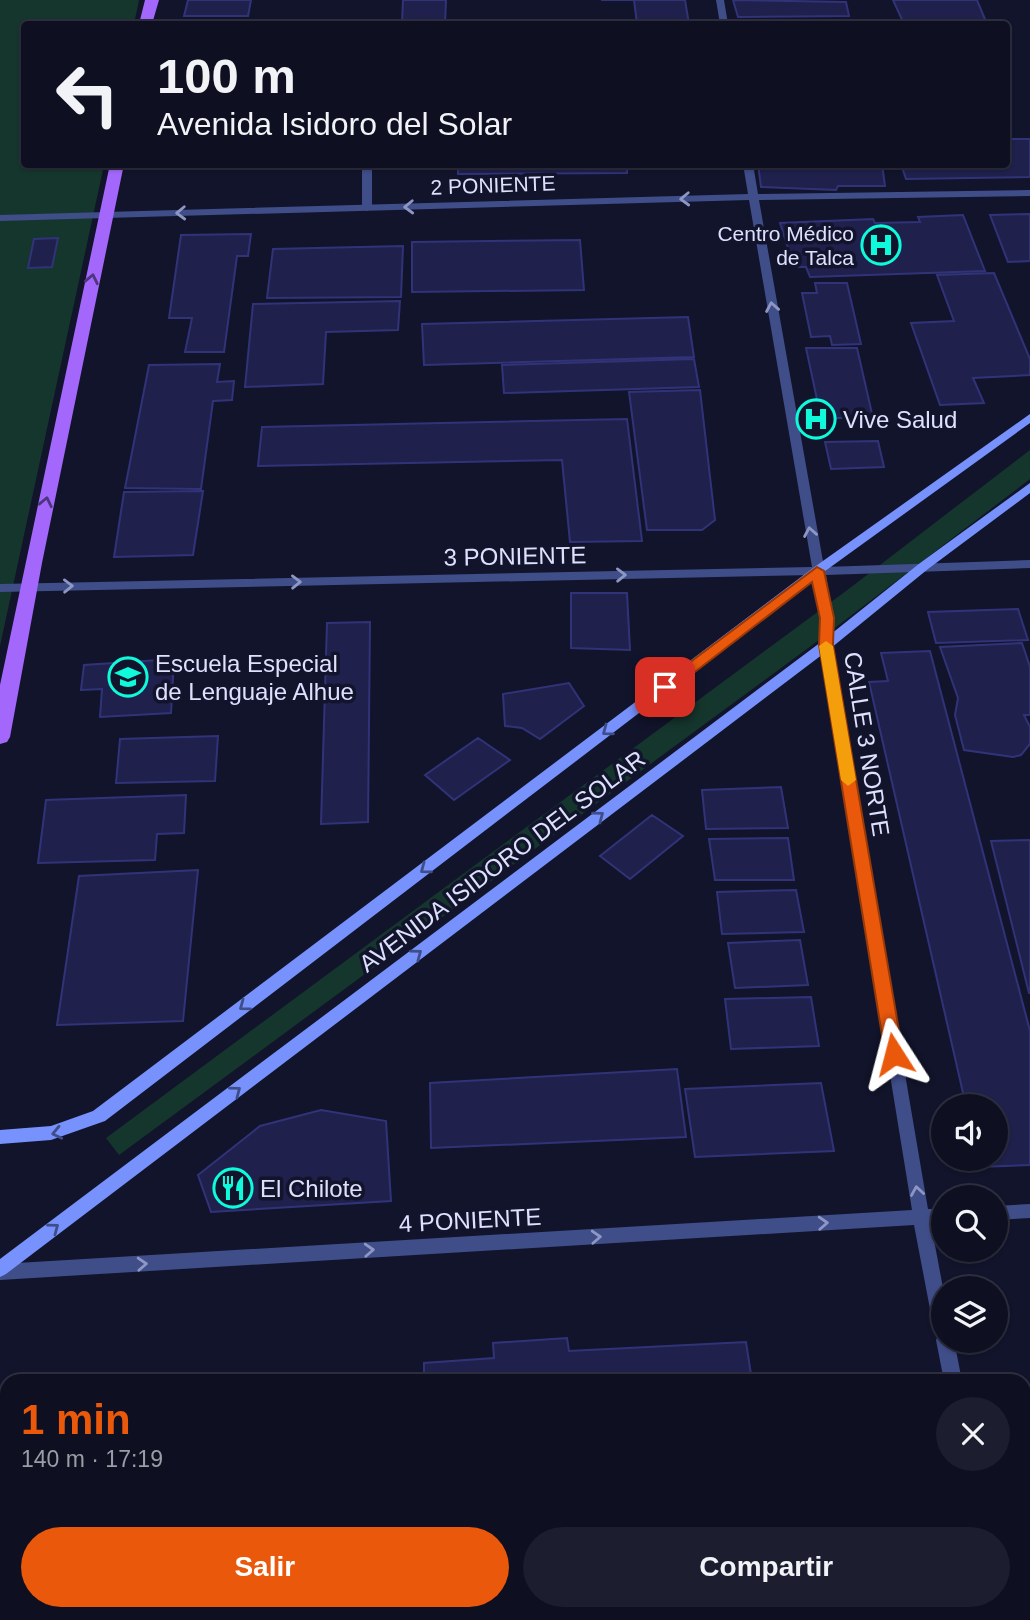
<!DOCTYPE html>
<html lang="es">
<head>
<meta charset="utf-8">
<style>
  :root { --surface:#0e0f21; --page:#1c1d2e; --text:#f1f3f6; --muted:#9b9ca5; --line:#2e2f3f; --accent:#ea580c }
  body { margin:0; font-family:Arial,sans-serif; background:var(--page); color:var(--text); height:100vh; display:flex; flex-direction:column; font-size:26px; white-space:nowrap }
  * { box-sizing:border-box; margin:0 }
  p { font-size:23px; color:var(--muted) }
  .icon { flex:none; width:38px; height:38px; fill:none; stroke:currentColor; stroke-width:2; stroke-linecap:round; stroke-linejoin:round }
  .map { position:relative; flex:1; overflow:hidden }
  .details { position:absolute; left:0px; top:1374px; width:1031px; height:247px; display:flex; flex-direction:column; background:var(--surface); border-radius:21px 21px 0 0; box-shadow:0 2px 5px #0004,0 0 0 2px var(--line) }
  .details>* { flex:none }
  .guide { position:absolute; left:21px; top:21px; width:989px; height:147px; border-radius:7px; box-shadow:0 2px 5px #0004,0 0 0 2px var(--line); background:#0e0f21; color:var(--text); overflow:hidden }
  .buttons { position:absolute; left:931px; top:1094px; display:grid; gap:14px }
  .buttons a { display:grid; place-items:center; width:77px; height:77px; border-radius:50%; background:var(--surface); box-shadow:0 2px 5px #0004,0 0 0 2px var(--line); font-size:35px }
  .pin { position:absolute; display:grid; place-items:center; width:60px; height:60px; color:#fff; margin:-30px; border-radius:14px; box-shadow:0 4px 10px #0006 }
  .me { position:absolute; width:77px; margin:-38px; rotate:351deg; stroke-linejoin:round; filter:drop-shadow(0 0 5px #0008) }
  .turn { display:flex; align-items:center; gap:24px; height:147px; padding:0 21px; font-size:32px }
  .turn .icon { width:91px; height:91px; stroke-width:2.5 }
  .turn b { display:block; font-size:49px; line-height:60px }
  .round { display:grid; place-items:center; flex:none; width:74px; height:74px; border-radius:37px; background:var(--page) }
  .headline { display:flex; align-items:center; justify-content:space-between; height:119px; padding:0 21px }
  h1 { font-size:42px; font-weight:700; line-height:52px; color:var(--accent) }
  .primary-button { display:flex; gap:14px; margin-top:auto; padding:14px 21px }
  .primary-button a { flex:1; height:80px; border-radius:42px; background:var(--accent); color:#fff; font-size:28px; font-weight:700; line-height:80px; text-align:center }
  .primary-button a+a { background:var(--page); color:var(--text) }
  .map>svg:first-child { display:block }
  .green { fill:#15362d }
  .building { fill:#1f204c; stroke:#313378; stroke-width:2 }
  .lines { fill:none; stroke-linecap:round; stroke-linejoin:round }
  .service { fill:#3f4d89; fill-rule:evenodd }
  .minor { fill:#3f4d89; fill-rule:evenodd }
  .secondary { fill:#7792fc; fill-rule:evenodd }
  .primary { fill:#a368fb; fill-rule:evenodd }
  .oneway { stroke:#8e97c4 }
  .oneway2 { stroke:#4c367f }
  .oneway3 { stroke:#3f4d8a }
  .route { fill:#ea580c; stroke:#983908; stroke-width:2 }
  .slow { fill:#f59e0b }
  .labels { text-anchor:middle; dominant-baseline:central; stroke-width:7; stroke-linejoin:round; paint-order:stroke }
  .far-street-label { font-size:21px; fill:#dee1fe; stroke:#12142c }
  .far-poi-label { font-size:21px; fill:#dee1fe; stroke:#12142c; text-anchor:end }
  .poi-label { font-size:24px; fill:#dee1fe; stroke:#12142c; text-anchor:start }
  .street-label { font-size:24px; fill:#dee1fe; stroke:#12142c }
</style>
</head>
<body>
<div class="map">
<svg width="1030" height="1620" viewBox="0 0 1030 1620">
  <rect width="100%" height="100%" fill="#12142c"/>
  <path class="green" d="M0 0H139L134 24H24V164L104 165 0 646Z
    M1030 450V479L823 637 119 1155 106 1138 846 591Z
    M0 1452H7V1600H0Z"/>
  <path class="building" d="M188 0H251L248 16H184Z
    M403 0H446L445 24H402Z
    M601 0H685L689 24H637L634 0Z
    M733 0 846 2 849 16 738 17Z
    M893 0H977L987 24H904Z
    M1006 136 1007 139H1030V177L906 179 901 164H1006Z
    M458 164H627V173L458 174Z
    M758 164H882L885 186H838L836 190 761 187Z
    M1030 214V261L1008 262 990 215Z
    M963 215 985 271 810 277 806 267H794L780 223 873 219 875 223 920 222 918 217Z
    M251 234 248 256H237L224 352H185L192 318H169L181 235Z
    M58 238 52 267 28 268 34 239Z
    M580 240 584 290 412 292V242Z
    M403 246 401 297 267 298 273 249Z
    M994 273 1030 359V375L973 378 984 403 940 405 911 323 954 321 937 275Z
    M815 283H847L861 344 832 345 830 336 811 337 802 293H817Z
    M400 301 398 330 326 332 323 384 245 387 253 304Z
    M688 317 694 357 424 365 422 324Z
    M806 348H857L873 418H821Z
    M694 359 699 387 504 393 502 365Z
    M220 364 217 382 234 381 232 400 213 401 201 489 125 488 149 365Z
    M700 390 715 520 702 530H647L629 392Z
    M627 419 642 541 570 542 562 460 258 466 262 427Z
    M878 441 884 467 831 469 825 442Z
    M203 491 193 555 114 557 124 492Z
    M571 593H627L630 650 571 648Z
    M1018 609 1028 640 936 643 928 612Z
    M370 622 368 822 321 824 327 623Z
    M1022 643 1030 667V715H1024L1030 727V744L1021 755 1013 757 964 750 955 715 958 698 940 647Z
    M930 651 1030 1031V1165L980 1167 978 1158H996V1106H966L869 682 888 681 881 653Z
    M174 659 171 713 100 717 102 689 81 690 84 665Z
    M569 683 584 706 540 739 522 728 505 726 503 694Z
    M218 736 215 781 116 783 120 739Z
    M478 738 510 760 454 800 425 775Z
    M781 787 788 828 706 829 702 790Z
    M186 795 184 833 157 834 155 860 38 863 46 800Z
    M652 815 683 836 630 879 600 856Z
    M788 838 794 880H715L709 839Z
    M1030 840V993H1029L991 841Z
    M198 870 183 1021 57 1025 79 876Z
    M796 890 804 932 722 934 717 892Z
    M800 940 808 985 735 988 728 943Z
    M811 997 819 1046 731 1049 725 999Z
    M677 1069 686 1137 431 1148 430 1083Z
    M821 1083 834 1151 695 1157 685 1089Z
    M321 1110 386 1121 391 1201 211 1212 198 1175 260 1126Z
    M567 1338 569 1351 746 1342 752 1381H424V1363L494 1358 493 1343Z
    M479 1614H600V1620H476H479Z"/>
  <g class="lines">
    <path class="service" d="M362 164H372V208L367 211 362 208Z"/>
    <path class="minor" d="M716 0H724L728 24H720Z
      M743 164H753L758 194 1030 190V196L759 200 824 567 1030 560V568L826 575 833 618 832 645 928 1209H943V1223L931 1224 943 1288V1340H954L962 1381H944L936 1340 938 1336 934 1330 914 1225 0 1280V1264L912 1210 820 645 821 618 813 575 0 592V584L812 567 749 200 0 221V215L748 194Z
      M1030 1204V1218L996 1220V1206Z
      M989 1614H1008L1010 1620H990Z"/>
    <path class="secondary" d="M1030 414V423L821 574 105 1121 51 1140 0 1144V1130L51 1126 93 1111 813 568Z
      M1030 483V493L928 569 831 648 6 1274 0 1277V1259L821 642 920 563Z"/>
    <path class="primary" d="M145 0H159L152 24H139Z
      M110 164H124L42 563 10 737 7 742 0 744V685Z"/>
  </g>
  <defs><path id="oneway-chevron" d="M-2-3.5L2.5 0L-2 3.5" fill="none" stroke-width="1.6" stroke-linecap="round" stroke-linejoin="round" transform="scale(1.75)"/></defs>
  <g class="oneway">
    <use href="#oneway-chevron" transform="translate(685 199) rotate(178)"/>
    <use href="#oneway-chevron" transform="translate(409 207) rotate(178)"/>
    <use href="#oneway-chevron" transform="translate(181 213) rotate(178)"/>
    <use href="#oneway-chevron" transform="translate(772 307) rotate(-100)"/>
    <use href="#oneway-chevron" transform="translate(810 532) rotate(-100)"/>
    <use href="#oneway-chevron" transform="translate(621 575) rotate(-1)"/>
    <use href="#oneway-chevron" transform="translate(296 582) rotate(-1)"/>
    <use href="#oneway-chevron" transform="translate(68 586) rotate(-1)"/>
    <use href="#oneway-chevron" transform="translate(917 1191) rotate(-99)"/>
    <use href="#oneway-chevron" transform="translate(823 1223) rotate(-3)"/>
    <use href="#oneway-chevron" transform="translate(596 1237) rotate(-3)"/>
    <use href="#oneway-chevron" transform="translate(369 1250) rotate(-3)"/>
    <use href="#oneway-chevron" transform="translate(142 1264) rotate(-3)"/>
  </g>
  <g class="oneway2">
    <use href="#oneway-chevron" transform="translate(92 279) rotate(-78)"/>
    <use href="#oneway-chevron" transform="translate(46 502) rotate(-78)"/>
  </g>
  <g class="oneway3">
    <use href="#oneway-chevron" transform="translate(607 731) rotate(143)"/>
    <use href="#oneway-chevron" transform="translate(599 816) rotate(-37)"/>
    <use href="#oneway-chevron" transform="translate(425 869) rotate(143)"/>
    <use href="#oneway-chevron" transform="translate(417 954) rotate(-37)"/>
    <use href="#oneway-chevron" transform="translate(244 1006) rotate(143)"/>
    <use href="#oneway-chevron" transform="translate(236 1091) rotate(-37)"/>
    <use href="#oneway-chevron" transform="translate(57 1133) rotate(167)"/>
    <use href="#oneway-chevron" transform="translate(54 1228) rotate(-37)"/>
  </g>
  <path class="route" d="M817 567 824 571 834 618 833 645 903 1054 900 1059 894 1061 888 1059 885 1054 819 645 820 618 812 582 670 691H660L657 687Z"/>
  <path class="slow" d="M826 641 833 646 856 780 848 786 841 780 819 646Z"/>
  <defs>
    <g id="hospital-ring" transform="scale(2.0125)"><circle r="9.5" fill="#12142c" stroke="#0ff9db" stroke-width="1.5"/><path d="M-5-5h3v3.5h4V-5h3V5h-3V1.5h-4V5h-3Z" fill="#0ff9db"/></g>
    <g id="school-ring" transform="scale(2.0125)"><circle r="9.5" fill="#12142c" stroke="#0ff9db" stroke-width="1.5"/><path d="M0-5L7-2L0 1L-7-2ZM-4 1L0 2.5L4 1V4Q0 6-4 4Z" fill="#0ff9db"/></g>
    <g id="restaurant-ring" transform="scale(2.0125)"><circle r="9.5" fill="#12142c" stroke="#0ff9db" stroke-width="1.5"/><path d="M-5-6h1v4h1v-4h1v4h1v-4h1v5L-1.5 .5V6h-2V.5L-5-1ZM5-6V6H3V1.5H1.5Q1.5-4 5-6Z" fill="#0ff9db"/></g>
  </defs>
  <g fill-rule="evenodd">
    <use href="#hospital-ring" x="881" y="245"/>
    <use href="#hospital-ring" x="816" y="419"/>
    <use href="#school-ring" x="128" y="677"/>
    <use href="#restaurant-ring" x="233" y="1188"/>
  </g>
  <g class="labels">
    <g class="far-street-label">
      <text transform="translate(493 185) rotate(-2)">2 PONIENTE</text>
    </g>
    <g class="far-poi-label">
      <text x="854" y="233">Centro Médico<tspan x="854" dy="24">de Talca</tspan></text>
    </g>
    <g class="poi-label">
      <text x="843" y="419">Vive Salud</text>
      <text x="155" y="663">Escuela Especial<tspan x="155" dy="28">de Lenguaje Alhue</tspan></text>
      <text x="260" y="1188">El Chilote</text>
    </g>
    <g class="street-label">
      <text transform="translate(515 556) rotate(-1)">3 PONIENTE</text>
      <text transform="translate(867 744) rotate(81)">CALLE 3 NORTE</text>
      <text transform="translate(502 861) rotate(-37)">AVENIDA ISIDORO DEL SOLAR</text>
      <text transform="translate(470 1220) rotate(-3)">4 PONIENTE</text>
    </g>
  </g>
</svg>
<div class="buttons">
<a><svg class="icon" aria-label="sound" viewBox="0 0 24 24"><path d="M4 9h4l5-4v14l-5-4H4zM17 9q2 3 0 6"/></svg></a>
<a><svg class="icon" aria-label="search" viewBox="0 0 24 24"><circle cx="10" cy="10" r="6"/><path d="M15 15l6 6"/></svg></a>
<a><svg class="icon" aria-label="layers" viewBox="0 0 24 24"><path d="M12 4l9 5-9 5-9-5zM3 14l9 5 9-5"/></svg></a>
</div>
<div class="pin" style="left:665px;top:687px;background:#d93025"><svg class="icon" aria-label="arrive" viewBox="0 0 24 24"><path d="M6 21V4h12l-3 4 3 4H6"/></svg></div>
<svg class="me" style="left:894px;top:1054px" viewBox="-20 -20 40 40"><path d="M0-17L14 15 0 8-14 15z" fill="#ea580c" stroke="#fff" stroke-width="4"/></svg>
<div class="guide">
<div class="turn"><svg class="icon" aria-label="left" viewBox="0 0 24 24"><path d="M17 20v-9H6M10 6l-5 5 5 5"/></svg><div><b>100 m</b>Avenida Isidoro del Solar</div></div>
</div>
<section class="details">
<div class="headline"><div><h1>1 min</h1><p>140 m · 17:19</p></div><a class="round"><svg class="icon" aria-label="close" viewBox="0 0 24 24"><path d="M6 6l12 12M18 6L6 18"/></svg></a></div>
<div class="primary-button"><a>Salir</a><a>Compartir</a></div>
</section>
</div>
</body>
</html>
